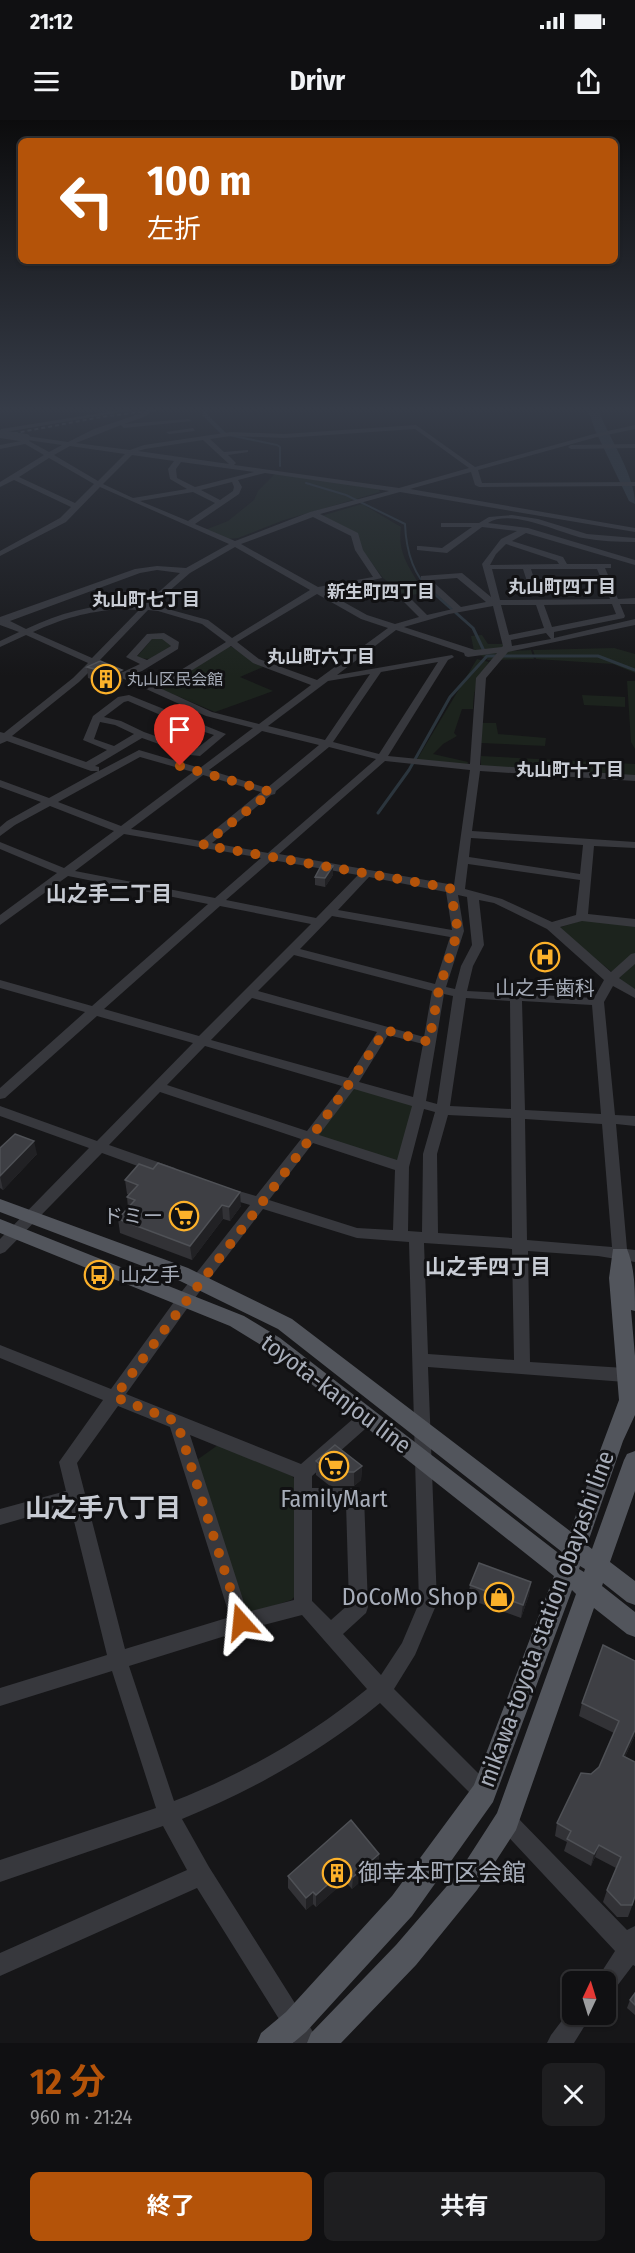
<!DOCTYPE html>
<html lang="ja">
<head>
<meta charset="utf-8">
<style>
  :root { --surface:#101012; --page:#1e1e20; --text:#f1f3f6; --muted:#9c9d9f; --line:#303032; --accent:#b45309 }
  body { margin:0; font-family:"Fira Sans Condensed","Noto Sans JP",sans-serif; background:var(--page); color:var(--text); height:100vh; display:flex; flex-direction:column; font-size:22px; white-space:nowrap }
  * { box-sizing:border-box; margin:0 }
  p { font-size:20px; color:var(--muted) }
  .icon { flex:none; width:33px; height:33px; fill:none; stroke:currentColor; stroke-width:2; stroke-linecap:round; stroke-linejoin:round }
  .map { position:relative; height:1923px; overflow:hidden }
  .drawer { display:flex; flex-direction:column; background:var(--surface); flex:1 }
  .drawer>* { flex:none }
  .top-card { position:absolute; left:18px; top:18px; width:600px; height:126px; border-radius:9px; box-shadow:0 2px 4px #0004,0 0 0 2px var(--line); background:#b45309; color:#fff; overflow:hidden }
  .needle { width:39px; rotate:4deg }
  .fabs { position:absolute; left:562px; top:1851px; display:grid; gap:12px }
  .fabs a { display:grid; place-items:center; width:54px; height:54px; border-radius:9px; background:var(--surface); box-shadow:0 2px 4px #0004,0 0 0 2px var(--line); font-size:30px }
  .pin { position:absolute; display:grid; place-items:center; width:51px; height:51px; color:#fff; margin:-62px -26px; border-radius:50% 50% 50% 0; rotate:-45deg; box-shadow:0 0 6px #0007 }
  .pin .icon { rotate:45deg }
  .me { position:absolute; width:66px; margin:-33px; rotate:342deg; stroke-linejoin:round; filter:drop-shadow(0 0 4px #0008) }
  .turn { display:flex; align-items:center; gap:21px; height:126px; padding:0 30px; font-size:27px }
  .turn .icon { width:78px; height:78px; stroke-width:2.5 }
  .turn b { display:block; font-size:42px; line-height:51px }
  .round { display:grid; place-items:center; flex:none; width:63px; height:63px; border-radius:9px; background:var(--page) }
  .headline { display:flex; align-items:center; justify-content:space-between; height:102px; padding:0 30px }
  h1 { font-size:36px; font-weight:700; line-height:45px; color:var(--accent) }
  .cta { display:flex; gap:12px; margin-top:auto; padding:12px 30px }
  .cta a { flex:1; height:69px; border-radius:9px; background:var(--accent); color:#fff; font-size:24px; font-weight:700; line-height:69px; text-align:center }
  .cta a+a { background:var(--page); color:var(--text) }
  .status { display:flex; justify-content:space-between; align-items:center; height:42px; padding:0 30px; background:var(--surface); direction:ltr }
  .status svg { height:16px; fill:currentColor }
  header { display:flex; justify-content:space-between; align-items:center; height:78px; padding:0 30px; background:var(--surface); font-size:27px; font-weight:700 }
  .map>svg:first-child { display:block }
  .green { fill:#1c231d }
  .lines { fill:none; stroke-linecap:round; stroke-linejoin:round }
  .stream-far1 { stroke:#2b353d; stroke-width:2 }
  .stream { stroke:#2b353d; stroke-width:3 }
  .canal { fill:#2b353d; fill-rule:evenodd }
  .river { fill:#2b353d; fill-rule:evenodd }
  .minor { fill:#37383d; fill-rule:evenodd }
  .major { fill:#52555c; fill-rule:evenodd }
  .rail { stroke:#494c52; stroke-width:2; stroke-dasharray:4 3; stroke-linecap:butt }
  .minor-bridge { stroke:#37383d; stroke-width:8 }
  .wall { fill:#323236 }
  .shaded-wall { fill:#212124 }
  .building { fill:#3e3f44; stroke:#4f5156; stroke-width:1.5 }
  .route { stroke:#b45309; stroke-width:10; stroke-dasharray:0 18 }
  .labels { text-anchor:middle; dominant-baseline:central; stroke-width:6; stroke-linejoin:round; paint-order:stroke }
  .far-poi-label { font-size:16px; fill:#a7adb9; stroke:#111113; text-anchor:start }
  .far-neighbourhood-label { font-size:18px; font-weight:bold; fill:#c8ccd4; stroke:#111113 }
  .poi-label { font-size:20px; fill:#a7adb9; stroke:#111113 }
  .neighbourhood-label { font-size:21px; font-weight:bold; fill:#c8ccd4; stroke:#111113 }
  .near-street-label { font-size:24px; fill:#a7adb9; stroke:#111113 }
  .near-poi-label { font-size:24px; fill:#a7adb9; stroke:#111113 }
  .near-neighbourhood-label { font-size:26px; font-weight:bold; fill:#c8ccd4; stroke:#111113 }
</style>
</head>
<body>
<div class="status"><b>21:12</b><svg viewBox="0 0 49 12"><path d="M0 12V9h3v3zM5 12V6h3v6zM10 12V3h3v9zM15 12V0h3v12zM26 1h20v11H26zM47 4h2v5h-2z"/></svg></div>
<header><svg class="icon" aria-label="menu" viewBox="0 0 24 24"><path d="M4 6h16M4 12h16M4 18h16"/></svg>Drivr<svg class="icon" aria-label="share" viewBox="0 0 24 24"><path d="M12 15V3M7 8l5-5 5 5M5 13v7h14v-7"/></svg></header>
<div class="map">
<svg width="635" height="1923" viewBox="0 0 635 1923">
  <rect width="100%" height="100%" fill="#161618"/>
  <path class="green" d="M275 354 378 368 380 372 284 400 238 418 228 419 205 410 228 401 254 380 258 371Z
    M362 384 401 407C397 437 412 448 423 473L406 476 383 458 362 430 358 415 321 396Z
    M482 515 488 524H503L510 531 531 530 534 539 488 540 474 531 471 516Z
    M164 518 171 526 150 539 136 538 152 519Z
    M227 527H232L263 547 240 557 273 571 215 592 163 570 162 568Z
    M614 528 635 534V553L613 544 536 539 533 530Z
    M477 539 489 542C478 557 473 570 473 589H462L454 613 457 616 443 624 433 634 468 642 467 646 416 641Z
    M627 561H635V629L631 622Z
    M582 575 625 577V587L584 585Z
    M482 603H496L498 614 546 618 545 626 481 623Z
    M481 636 635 644V656L481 646Z
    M583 800 635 806V871L558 808Z
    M352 966 416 985 399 1044 312 1018Z
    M218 1325 292 1356 296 1361 297 1474 291 1480 252 1493 244 1489 194 1342Z"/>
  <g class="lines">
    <path class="stream-far1" d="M224 314 277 325 280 327V346
      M306 363 346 375 405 404C406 428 412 454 431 471"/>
    <path class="stream" d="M429 469 473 508 485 533
      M378 693 409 650 450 577 487 536H598L635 550"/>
    <path class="canal" d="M203 287H209L207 294 226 313V315H222L202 295Z"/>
    <path class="river" d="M587 287H597C608 317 635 354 635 384L629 381 595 310Z"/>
    <path class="minor" d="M139 287 145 288 0 313 1 309Z
      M152 287H159L144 297 124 304 189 299 192 301 124 308 121 305 76 323 130 330 144 325 231 312 284 314 416 305 475 347 594 314 635 305V309L597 317 478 350 482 363 635 362V366L479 367 475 365 471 352 410 369 635 408V412L400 372 320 394 358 413 363 430 382 458 324 471 367 495 395 504 419 497 400 478V474H406L427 495 453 489 421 460V456L462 453 491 477 482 444 501 419 517 411 482 407 447 433 417 430V426H420L442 428 472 407H441V403H479L489 397 512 395 538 399 587 414 635 418V422C618 422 600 421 583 418 559 413 511 388 488 403L528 408 635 440V445L526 413 512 421 563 437 567 444H611V448H605L618 479 635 478V484H620L625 496 624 498 554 512V518L635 499V505L508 532 486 558 480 645 635 655V661L480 651 472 711 635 722V728L594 726 588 794 635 799V807L582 801 560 807 611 852 631 834 635 833V844L619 858 635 869V878L613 866 604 882 615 995 635 996V1006L616 1004 627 1129 635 1130V1142L598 1136 528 1131 530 1242 625 1248 631 1250 633 1255 631 1260 625 1262 428 1247 437 1483 415 1535 394 1569 491 1666 494 1673 491 1680 484 1683 477 1680 380 1583C321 1632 253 1670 182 1699L209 1747 320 1923H294L197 1768 0 1856V1833L187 1750 163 1706 0 1762V1740L156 1688 112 1551 0 1586V1568L107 1535 70 1385 0 1405V1389L66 1371 59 1342 103 1280 0 1238V1225L111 1269 179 1175 250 1085 220 1076 218 1072 220 1068 225 1067 256 1076 301 1019 160 972 109 1025 175 1048 177 1052 175 1056H165L102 1033 5 1132 0 1134V1119L89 1028 0 996V986L97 1021 193 923 97 896 5 978 0 979V968L85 892 0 868V860L92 886 208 784 68 756 0 805V795L57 753 0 729V722L64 748 114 711 50 686 15 705 0 716V707L7 701 41 682 0 667V660L49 678 98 651H91L7 621 0 624V612L4 613 73 558 88 543 26 515 0 527V521L19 512 0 505V497L135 449 157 446 186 448 229 424 100 367 66 402 0 436V431L60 398 71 387 14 360 0 367V362L44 335 25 324 0 329V325L26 320 23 318 26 316 68 322 94 309 139 294ZM415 309 469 348 399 368 234 345 236 343 228 335 248 332V330L224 332 210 319 231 316 284 318ZM27 320 62 325 49 332ZM203 320 229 344 138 331 145 329ZM70 326 125 334 98 361 54 335ZM132 335 174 341 168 349 170 359 187 369 133 378 103 364ZM49 338 94 364 75 383 19 357ZM181 342 254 352 195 367 177 358 176 349ZM265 353 389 371 310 392 235 421 195 404 239 374 242 367 238 360ZM232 362 234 367 233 371 220 380 201 370ZM193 372 215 383 188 401 140 381ZM313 397 351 416 355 430 373 457 318 467 241 424ZM506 424 557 441 559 444 490 445 496 434ZM235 427 310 470 232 518 208 500 153 485 190 453ZM492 449H523L530 471 534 474 538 471 531 449H597L610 479 500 480ZM157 450 180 453 144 485C99 482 67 490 26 509L10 501 140 453ZM457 458 486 482 461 487 431 460ZM317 474 361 499 388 508 317 560 259 539 237 522ZM612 484 616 494 552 507 544 485ZM501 485H536L544 508 509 515ZM493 486 503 526 502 527 475 530 404 507 449 494ZM119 489 139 490 92 538 33 512C64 498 86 492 119 489ZM148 490 158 491 202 504 226 522 155 566 130 555 142 551 178 529 179 522 164 513 147 514 126 537 140 544 123 552 99 541ZM396 510 464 533 465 536 468 537 497 533 476 558 470 644 388 636 448 540 454 537 452 535 337 555ZM546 513 551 519 512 526 511 520ZM152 519H162L171 526 147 540 137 536ZM231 526 253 543 311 565 259 604 212 592 162 569ZM438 542 379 634 333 622 381 552ZM95 546 206 596 253 608 200 648 139 630 99 651V647L95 646 142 618 190 635 200 636 226 614 129 575 118 577 93 596 83 620 107 630 86 642 12 616 79 562ZM370 554 325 620 268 606 328 561ZM128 581 186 606 214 615 195 630 144 612 121 601 104 597 124 582ZM100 602 115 605 134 614 114 626 94 619ZM262 611 319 625 267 668 209 650ZM329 627 376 639 268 733 212 723 271 675 275 674 276 671ZM140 637 193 652 121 706 58 682ZM385 641 470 650 454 765 279 734ZM203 655 261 672 201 721 131 709ZM124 714 261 738 215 778 75 751ZM471 718 583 725 580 754 469 737ZM272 740 358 755 316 798 226 780ZM468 744 580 760 576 795 552 802 502 779 465 769ZM369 757 446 772 452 810 338 790ZM458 775 467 777 472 825 461 846 455 869 446 867 464 811ZM479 780 494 783 547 809 604 860 594 878 467 871 473 846 484 825ZM220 786 311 804 199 916 104 889ZM332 796 450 817 435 864 300 829ZM294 835 432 871 424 917 258 871ZM444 874 453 876 437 984 426 981ZM252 878 377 912 348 958 211 920ZM466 878 510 881 511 989 450 986ZM522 881 592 885 601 994 525 990ZM388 915 423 924 413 977 359 962ZM205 926 342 966 307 1011 167 965ZM354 969 412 986 397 1040 319 1015ZM424 989 435 992 423 1034 422 1112 408 1111 409 1047ZM448 995 511 998 512 1118 438 1113 437 1034ZM525 999 602 1004 612 1127 527 1120ZM313 1023 395 1050 393 1110 357 1108 269 1080ZM263 1089 357 1118 409 1122 419 1483 402 1523 381 1555 343 1514 366 1493 368 1487 364 1376 361 1371 355 1368H312V1356L373 1302 375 1297 373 1292 367 1290 361 1292 301 1344 126 1274 191 1183ZM424 1123 512 1129 514 1240 428 1234ZM118 1286 170 1307 230 1497 125 1529 77 1343ZM190 1315 294 1357V1480L247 1492ZM312 1383H346L349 1484 331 1500 312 1481ZM302 1495 367 1569C310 1616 243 1654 174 1681L129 1546 241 1511Z
      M193 308 195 311 169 314 166 312Z
      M635 324V328L571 329 568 327 571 325Z
      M507 1690 514 1694 627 1810 635 1806V1846L633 1845 614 1870 606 1873V1862H595L615 1831 500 1708 496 1701 500 1694Z
      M573 1886V1894H592L574 1923H547L551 1915Z"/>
    <path class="major" d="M0 1079 188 1148 292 1199 570 1411 619 1280 609 1158 613 1129H627C635 1148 635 1170 635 1191L631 1190 635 1236V1295L623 1321 587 1425 592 1429 624 1340 627 1334 635 1331V1371L610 1442 635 1461V1485L627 1482 603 1463 602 1466 635 1492V1517L627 1514 594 1488 516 1710 477 1770 416 1845 341 1923H307L311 1913 396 1825 459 1752 497 1693 576 1474 572 1470 493 1682 412 1796 306 1912 293 1923H257L261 1913 286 1892 392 1776 474 1665 554 1456 266 1228 230 1206 0 1113V1099L244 1196 280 1218 561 1435 562 1432 278 1209 174 1158 0 1092ZM580 1446 585 1449 584 1452 579 1449Z"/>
    <path class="rail" d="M0 316 101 297 180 287"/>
    <path class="minor-bridge" d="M0 314 26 318"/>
  </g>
  <path class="wall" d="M87 547 122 550 123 561 113 566 88 558Z
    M333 746V755L325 767 315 765V757Z
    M0 1028 37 1034 3 1070 0 1068Z
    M125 1060 241 1086 230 1101 223 1099 192 1140 120 1113 118 1099 128 1088 127 1077 129 1075 127 1074Z
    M316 1341 362 1346 361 1360 354 1366H330L316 1355Z
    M531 1462 529 1475 521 1498 468 1479 470 1465Z
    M603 1525 635 1615 625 1637 635 1778 628 1797H617L603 1782 607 1770 616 1748 595 1737 591 1746 564 1731 567 1722 555 1716 557 1703 591 1654 599 1647 614 1613 579 1596 582 1583Z
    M379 1734 378 1746 352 1769 345 1761 316 1787 313 1784 306 1790 288 1768V1756Z
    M635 1873V1895L627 1888 630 1880Z"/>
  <path class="shaded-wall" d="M122 550 123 561 113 566 112 554Z
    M333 746V755L325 767V758Z
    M34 1021 37 1034 3 1070 0 1056Z
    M240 1072 241 1086 230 1101 229 1087Z
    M222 1085 223 1099 192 1140 190 1126Z
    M362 1346 361 1360 354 1366V1352Z
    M531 1462 529 1475 521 1498 523 1485Z
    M635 1610V1615L620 1648 623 1636Z
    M599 1725 595 1737 591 1746 594 1734Z
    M379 1734 378 1746 352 1769 353 1757Z
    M346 1748 345 1761 316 1787V1775Z
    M313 1772V1784L306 1790V1778Z"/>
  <path class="building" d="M100 541 122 550 112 554 87 547Z
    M322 744 333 746 325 758 315 757Z
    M15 1014 34 1021 0 1056V1028Z
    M158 1043 240 1072 229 1087 222 1085 190 1126 118 1099 135 1080 127 1077 138 1065 125 1060 139 1044 153 1049Z
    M335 1325 362 1346 354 1352H330L316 1341Z
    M479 1443 531 1462 523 1485 470 1465Z
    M603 1525 635 1541V1610L623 1636 635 1642V1776L632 1785H621L607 1770 621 1737 599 1725 594 1734 567 1719 571 1711 557 1703 581 1653 591 1654 599 1647 619 1601 582 1583Z
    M351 1700 379 1734 353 1757 346 1748 316 1775 313 1772 306 1778 288 1756Z
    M635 1873V1885L630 1880Z"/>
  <linearGradient id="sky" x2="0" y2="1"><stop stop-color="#0c0c0d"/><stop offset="0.52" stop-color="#363c48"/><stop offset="1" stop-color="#363c48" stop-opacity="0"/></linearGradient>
  <rect width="635" height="556" fill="url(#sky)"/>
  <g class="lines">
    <path class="route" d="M180 646 271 672 203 725 450 768 458 811 439 869 429 922 385 910C303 1038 203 1154 115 1277L177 1302 241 1502"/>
  </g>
  <defs>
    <g id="building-ring" transform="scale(1.5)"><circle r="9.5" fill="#111113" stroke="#fcb12a" stroke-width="1.5"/><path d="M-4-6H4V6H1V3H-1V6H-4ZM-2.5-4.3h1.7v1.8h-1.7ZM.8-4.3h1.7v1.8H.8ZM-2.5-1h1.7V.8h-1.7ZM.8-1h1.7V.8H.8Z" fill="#fcb12a"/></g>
    <g id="hospital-ring" transform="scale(1.5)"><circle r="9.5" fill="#111113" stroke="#fcb12a" stroke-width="1.5"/><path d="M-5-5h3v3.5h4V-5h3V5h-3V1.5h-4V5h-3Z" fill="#fcb12a"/></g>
    <g id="supermarket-ring" transform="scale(1.5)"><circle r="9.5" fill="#111113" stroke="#fcb12a" stroke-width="1.5"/><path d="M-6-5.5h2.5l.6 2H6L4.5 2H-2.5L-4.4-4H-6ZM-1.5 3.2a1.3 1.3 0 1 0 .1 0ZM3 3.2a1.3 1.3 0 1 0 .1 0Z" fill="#fcb12a"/></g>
    <g id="bus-ring" transform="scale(1.5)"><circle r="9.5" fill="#111113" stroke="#fcb12a" stroke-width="1.5"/><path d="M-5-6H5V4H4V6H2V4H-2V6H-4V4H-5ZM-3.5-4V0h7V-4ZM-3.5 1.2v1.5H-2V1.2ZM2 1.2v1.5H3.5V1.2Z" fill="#fcb12a"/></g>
    <g id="shop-ring" transform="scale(1.5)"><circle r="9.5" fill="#111113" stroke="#fcb12a" stroke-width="1.5"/><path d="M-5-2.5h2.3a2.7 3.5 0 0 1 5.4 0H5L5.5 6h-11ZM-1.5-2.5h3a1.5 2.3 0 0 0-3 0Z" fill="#fcb12a"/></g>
  </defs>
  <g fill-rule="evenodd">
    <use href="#building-ring" x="106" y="559"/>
    <use href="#hospital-ring" x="545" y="837"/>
    <use href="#supermarket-ring" x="184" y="1096"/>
    <use href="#bus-ring" x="99" y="1155"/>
    <use href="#supermarket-ring" x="334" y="1346"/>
    <use href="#shop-ring" x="499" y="1477"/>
    <use href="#building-ring" x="337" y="1753"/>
  </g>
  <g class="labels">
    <g class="far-poi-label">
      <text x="127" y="559">丸山区民会館</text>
    </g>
    <g class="far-neighbourhood-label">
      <text x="562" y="467">丸山町四丁目</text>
      <text x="381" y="472">新生町四丁目</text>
      <text x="146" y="480">丸山町七丁目</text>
      <text x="321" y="537">丸山町六丁目</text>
      <text x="570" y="650">丸山町十丁目</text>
    </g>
    <g class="poi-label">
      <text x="545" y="868">山之手歯科</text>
      <text x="163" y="1096" text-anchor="end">ドミー</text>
      <text x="120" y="1155" text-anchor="start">山之手</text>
    </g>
    <g class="neighbourhood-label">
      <text x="109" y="774">山之手二丁目</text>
      <text x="488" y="1147">山之手四丁目</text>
    </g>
    <g class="near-street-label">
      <text transform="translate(336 1274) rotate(37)">toyota-kanjou line</text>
      <text transform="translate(546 1499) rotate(-70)">mikawa-toyota station obayashi line</text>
    </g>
    <g class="near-poi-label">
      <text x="334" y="1379">FamilyMart</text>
      <text x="478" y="1477" text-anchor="end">DoCoMo Shop</text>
      <text x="358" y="1753" text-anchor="start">御幸本町区会館</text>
    </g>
    <g class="near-neighbourhood-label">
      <text x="103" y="1388">山之手八丁目</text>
    </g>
  </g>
</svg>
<div class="fabs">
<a><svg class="needle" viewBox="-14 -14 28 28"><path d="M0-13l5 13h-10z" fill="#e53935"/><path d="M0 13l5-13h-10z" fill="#9c9d9f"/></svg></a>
</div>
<div class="pin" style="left:180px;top:646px;background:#d93025"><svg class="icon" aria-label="arrive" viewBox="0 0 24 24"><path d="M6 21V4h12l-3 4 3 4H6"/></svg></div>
<svg class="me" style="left:241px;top:1502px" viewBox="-20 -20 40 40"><path d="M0-17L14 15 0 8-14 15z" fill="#b45309" stroke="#fff" stroke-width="4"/></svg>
<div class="top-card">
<div class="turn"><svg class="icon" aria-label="left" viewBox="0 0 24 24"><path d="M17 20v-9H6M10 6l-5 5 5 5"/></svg><div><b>100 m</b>左折</div></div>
</div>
</div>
<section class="drawer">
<div class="headline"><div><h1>12 分</h1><p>960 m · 21:24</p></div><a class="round"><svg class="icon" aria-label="close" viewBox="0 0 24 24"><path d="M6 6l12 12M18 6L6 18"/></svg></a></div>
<div class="cta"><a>終了</a><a>共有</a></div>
</section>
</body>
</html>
